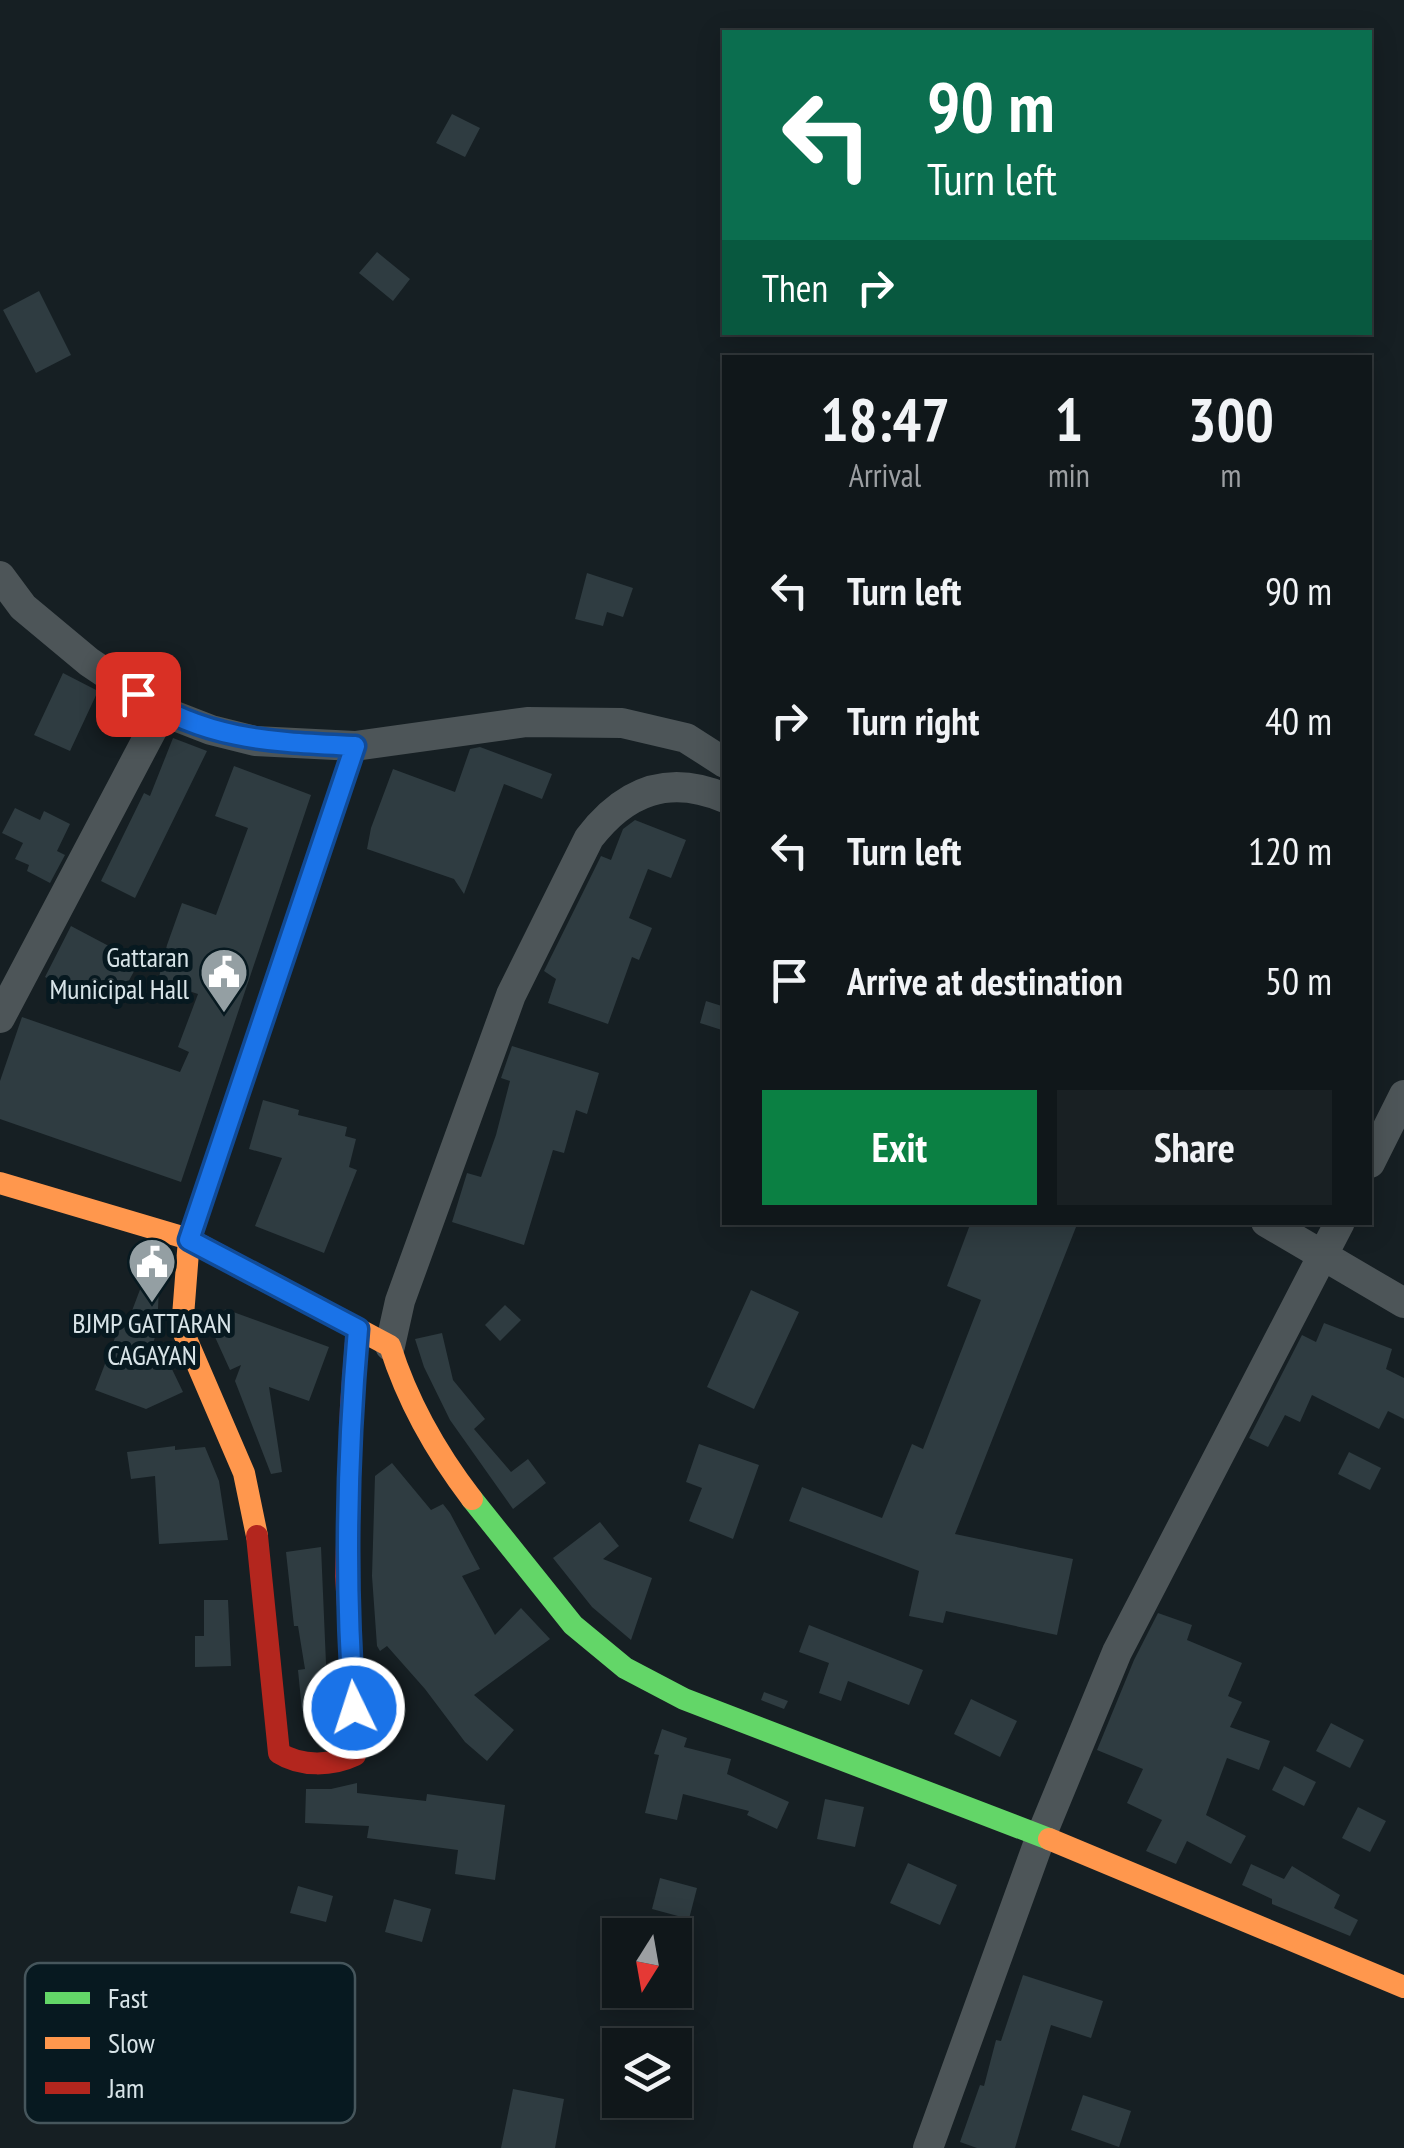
<!DOCTYPE html>
<html lang="en">
<head>
<meta charset="utf-8">
<style>
  :root { --surface:#10171a; --page:#192023; --text:#f1f3f6; --muted:#9c9fa2; --line:#303639; --accent:#0b8043 }
  body { margin:0; font-family:"PT Sans Narrow",sans-serif; background:var(--page); color:var(--text); height:100vh; display:flex; flex-direction:column; font-size:38px; white-space:nowrap }
  * { box-sizing:border-box; margin:0 }
  p { font-size:32px; color:var(--muted) }
  .icon { flex:none; width:55px; height:55px; fill:none; stroke:currentColor; stroke-width:2; stroke-linecap:round; stroke-linejoin:round }
  .map { position:relative; flex:1; overflow:hidden }
  .drawer { position:absolute; left:722px; top:355px; width:650px; height:870px; display:flex; flex-direction:column; background:var(--surface); border-radius:0px; box-shadow:0 5px 25px #0003,0 0 0 2px var(--line) }
  .drawer>* { flex:none }
  .top-card { position:absolute; left:722px; top:30px; width:650px; height:305px; border-radius:0px; box-shadow:0 5px 25px #0003,0 0 0 2px var(--line); background:#0b6e4f; color:#fff; overflow:hidden }
  .needle { width:65px; rotate:191deg }
  .buttons { position:absolute; left:602px; top:1918px; display:grid; gap:20px }
  .buttons a { display:grid; place-items:center; width:90px; height:90px; border-radius:0px; background:var(--surface); box-shadow:0 5px 25px #0003,0 0 0 2px var(--line); font-size:50px }
  .pin { position:absolute; display:grid; place-items:center; width:85px; height:85px; color:#fff; margin:-42px; border-radius:20px; box-shadow:0 5px 15px #0006 }
  .me { position:absolute; width:110px; margin:-55px; rotate:356deg; stroke-linejoin:round; filter:drop-shadow(0 0 8px #0008) }
  .turn { display:flex; align-items:center; gap:35px; height:210px; padding:0 40px; font-size:45px }
  .turn .icon { width:130px; height:130px; stroke-width:2.5 }
  .turn b { display:block; font-size:70px; line-height:85px }
  .then { display:flex; align-items:center; height:95px; padding:0 40px; background:#0003; gap:20px; font-size:38px }
  .eta { display:flex; justify-content:space-evenly; align-items:center; height:170px; text-align:center }
  .eta b { font-size:60px; font-weight:800; line-height:70px }
  .cta { display:flex; gap:20px; margin-top:auto; padding:20px 40px }
  .cta a { flex:1; height:115px; border-radius:0px; background:var(--accent); color:#fff; font-size:40px; font-weight:800; line-height:115px; text-align:center }
  .cta a+a { background:var(--page); color:var(--text) }
  ul { padding:0; list-style:none }
  li { display:flex; align-items:center; gap:30px; height:130px; padding:0 40px }
  li div { flex:1 }
  li b { display:block; font-size:38px }
  li em { font-style:normal }
  .map>svg:first-child { display:block }
  .building { fill:#2f3c41 }
  .lines { fill:none; stroke-linecap:round; stroke-linejoin:round }
  .street { stroke:#4d5558; stroke-width:30 }
  .fast { stroke:#63d668; stroke-width:22 }
  .slow { stroke:#ff974d; stroke-width:22 }
  .jam { stroke:#b3261e; stroke-width:22 }
  .route-casing { stroke:#114b97; stroke-width:25 }
  .route { stroke:#1a73e8; stroke-width:18 }
  .labels { text-anchor:middle; dominant-baseline:central; stroke-width:10; stroke-linejoin:round; paint-order:stroke }
  .poi-label { font-size:28px; fill:#d8e4e8; stroke:#071920; text-anchor:end }
  .key { fill:#071920; stroke:#46565c; stroke-width:2.5 }
  .key-label { font-size:28px; fill:#d8e4e8 }
</style>
</head>
<body>
<div class="map">
<svg width="1404" height="2148" viewBox="0 0 1404 2148">
  <rect width="100%" height="100%" fill="#161f23"/>
  <path class="building" d="M452 114 480 128 465 157 436 143Z
    M377 252 410 279 393 301 359 273Z
    M39 291 71 355 36 373 3 310Z
    M587 573 633 588 623 617 607 612 603 626 575 619Z
    M63 673 98 691 70 751 34 735Z
    M173 738 207 751 135 898 101 881 144 793 150 796Z
    M480 747 552 774 542 799 504 784 464 894 454 879 367 849 371 828 393 769 455 792 470 749Z
    M234 766 311 795 181 1182 0 1119V1081L22 1017 180 1072 189 1052 178 1047 198 994 158 981 167 945 182 903 216 915 248 828 215 816Z
    M15 808 40 820 44 811 70 824 57 851 65 855 50 883 27 871 29 865 15 859 23 843 2 833Z
    M635 820 686 840 671 878 648 869 629 918 652 928 639 960 632 957 608 1024 548 1003 556 979 544 971 601 856 611 860 623 829Z
    M71 926 139 962 119 999 98 988 91 1001 45 977Z
    M706 1001 725 1007V1031L700 1023Z
    M512 1046 599 1073 587 1114 576 1110 564 1153 553 1150 524 1245 452 1222 467 1173 481 1177 496 1135 510 1081 501 1078Z
    M263 1100 299 1110 298 1115 347 1127 345 1136 356 1139 349 1167 357 1170 324 1253 255 1226 282 1158 249 1149Z
    M971 1222H1078L955 1534 1073 1559 1057 1635 946 1611 943 1623 909 1616 919 1571 789 1521 802 1487 882 1518 912 1444 923 1449 981 1300 947 1286Z
    M144 1279 159 1285 157 1332 147 1359 170 1365 183 1392 146 1409 95 1390 121 1322 127 1324Z
    M751 1290 799 1312 754 1409 707 1387Z
    M505 1305 521 1320 500 1341 485 1325Z
    M225 1309 329 1347 309 1401 269 1387 282 1472 271 1474 235 1381 241 1365 230 1370 215 1337Z
    M1324 1323 1392 1349 1386 1369 1404 1378V1419L1388 1411 1379 1429 1312 1395 1300 1422 1285 1415 1268 1447 1249 1438 1302 1335 1316 1342Z
    M442 1333 453 1380 485 1419 474 1429 511 1472 528 1459 546 1483 513 1509 450 1420 424 1367 415 1339Z
    M699 1444 759 1465 733 1539 689 1521 702 1488 686 1482Z
    M175 1446V1450L205 1447 219 1481 228 1540 159 1544 155 1476 131 1479 127 1452Z
    M1349 1452 1381 1468 1370 1490 1338 1474Z
    M392 1463 431 1510 443 1504 450 1513 480 1569 462 1576 495 1635 521 1608 550 1639 474 1695 514 1730 487 1761 465 1742 425 1689 387 1646 380 1651 377 1646 372 1576 375 1476Z
    M600 1522 619 1546 603 1559 652 1578 631 1640 592 1607 553 1558Z
    M321 1547 328 1710 302 1711 298 1670 305 1669 298 1626H294L286 1552Z
    M204 1600H228L231 1666 195 1667V1636H204Z
    M1158 1613 1192 1625 1187 1640 1242 1663 1228 1696 1242 1702 1230 1727 1270 1741 1259 1770 1227 1758 1206 1815 1246 1836 1231 1864 1187 1841 1176 1864 1146 1851 1162 1820 1127 1803 1143 1769 1097 1750 1134 1660Z
    M809 1625 923 1670 909 1705 848 1681 841 1701 819 1693 829 1663 799 1652Z
    M764 1692 788 1701 784 1709 761 1700Z
    M971 1699 1017 1721 1000 1757 954 1734Z
    M1331 1723 1364 1740 1350 1768 1316 1751Z
    M662 1729 687 1738 684 1747 731 1759 727 1774 789 1802 777 1829 747 1815 749 1811 683 1794 677 1820 645 1813 659 1755 654 1754Z
    M1284 1766 1316 1782 1304 1806 1272 1790Z
    M357 1783V1793L426 1801 427 1794 505 1805 495 1880 455 1874 458 1850 367 1838 369 1826 305 1823 306 1789H331Z
    M825 1799 864 1807 855 1847 817 1839Z
    M1358 1807 1386 1821 1370 1852 1342 1838Z
    M908 1863 957 1885 940 1925 890 1903Z
    M1251 1864 1284 1879 1292 1866 1340 1895 1334 1908 1358 1920 1350 1936 1272 1904V1899L1242 1885Z
    M660 1878 697 1888 689 1919 652 1909Z
    M298 1886 333 1896 326 1922 290 1913Z
    M394 1899 431 1909 422 1942 385 1932Z
    M1023 1975 1103 2001 1091 2038 1051 2025 1015 2148H977L960 2142 980 2085 984 2086 996 2040 1001 2041Z
    M513 2089 564 2099 555 2148H501Z
    M1083 2095 1131 2111 1119 2147 1071 2130Z"/>
  <g class="lines">
    <path class="street" d="M0 576 23 607 89 662 162 711 211 730 255 741 355 746 527 722 622 723 686 738 725 763
      M0 1018 162 711
      M1370 1163 1404 1095
      M1266 1222 1404 1303
      M390 1346 400 1301 511 995 589 838C625 791 669 774 725 798
      M928 2148 1041 1836 1117 1652 1340 1222"/>
    <path class="fast" d="M472 1499 573 1625 625 1668 684 1699 1049 1839"/>
    <path class="slow" d="M0 1183 189 1239 390 1346C408 1403 436 1452 472 1499
      M257 1536 244 1473 182 1329 189 1239 355 746
      M1049 1839 1404 1987"/>
    <path class="jam" d="M257 1536 279 1753C301 1767 332 1766 355 1755L357 1744 346 1576 351 1405 357 1329"/>
  </g>
  <g class="lines">
    <g class="route-casing">
      <path id="route" d="M138 694C206 741 276 742 355 746L189 1240 358 1329C347 1456 344 1581 354 1708"/>
    </g>
    <use href="#route" class="route"/>
  </g>
  <defs>
    <g id="civic-pin" transform="scale(2.5)"><path d="M0 17L-7.5 6A9.5 9.5 0 1 1 7.5 6Z" fill="#949fa3" stroke="#071920"/><path d="M-.6-6.5H3V-4.5H.6V-3L4-1V1h2V6H-6V1h2V-1L-.6-3ZM-1.2 2.5V6h2.4V2.5Z" fill="#fff"/></g>
  </defs>
  <g fill-rule="evenodd">
    <use href="#civic-pin" x="224" y="972"/>
    <use href="#civic-pin" x="152" y="1262"/>
  </g>
  <g class="labels">
    <g class="poi-label">
      <text x="189" y="956">Gattaran<tspan x="189" dy="32">Municipal Hall</tspan></text>
      <text x="152" y="1322" text-anchor="middle">BJMP GATTARAN<tspan x="152" dy="32">CAGAYAN</tspan></text>
    </g>
  </g>
  <rect x="25" y="1963" width="330" height="160" rx="15" class="key"/>
  <rect x="45" y="1992" width="45" height="12" fill="#63d668"/>
  <rect x="45" y="2037" width="45" height="12" fill="#ff974d"/>
  <rect x="45" y="2082" width="45" height="12" fill="#b3261e"/>
  <g class="key-label">
    <text x="108" y="2008">Fast</text>
    <text x="108" y="2053">Slow</text>
    <text x="108" y="2098">Jam</text>
  </g>
</svg>
<div class="buttons">
<a><svg class="needle" viewBox="-14 -14 28 28"><path d="M0-13l5 13h-10z" fill="#e53935"/><path d="M0 13l5-13h-10z" fill="#9c9fa2"/></svg></a>
<a><svg class="icon" aria-label="layers" viewBox="0 0 24 24"><path d="M12 4l9 5-9 5-9-5zM3 14l9 5 9-5"/></svg></a>
</div>
<div class="pin" style="left:138px;top:694px;background:#d93025"><svg class="icon" aria-label="arrive" viewBox="0 0 24 24"><path d="M6 21V4h12l-3 4 3 4H6"/></svg></div>
<svg class="me" style="left:354px;top:1708px" viewBox="-20 -20 40 40"><circle r="17" fill="#1a73e8" stroke="#fff" stroke-width="3"/><path d="M0-11L8 9 0 5-8 9z" fill="#fff"/></svg>
<div class="top-card">
<div class="turn"><svg class="icon" aria-label="left" viewBox="0 0 24 24"><path d="M17 20v-9H6M10 6l-5 5 5 5"/></svg><div><b>90 m</b>Turn left</div></div>
<div class="then">Then<svg class="icon" aria-label="right" viewBox="0 0 24 24"><path d="M7 20v-9h11M14 6l5 5-5 5"/></svg></div>
</div>
<section class="drawer">
<div class="eta">
<div><b>18:47</b><p>Arrival</p></div>
<div><b>1</b><p>min</p></div>
<div><b>300</b><p>m</p></div>
</div>
<ul>
<li><svg class="icon" aria-label="left" viewBox="0 0 24 24"><path d="M17 20v-9H6M10 6l-5 5 5 5"/></svg><div><b>Turn left</b></div><em>90 m</em></li>
<li><svg class="icon" aria-label="right" viewBox="0 0 24 24"><path d="M7 20v-9h11M14 6l5 5-5 5"/></svg><div><b>Turn right</b></div><em>40 m</em></li>
<li><svg class="icon" aria-label="left" viewBox="0 0 24 24"><path d="M17 20v-9H6M10 6l-5 5 5 5"/></svg><div><b>Turn left</b></div><em>120 m</em></li>
<li><svg class="icon" aria-label="arrive" viewBox="0 0 24 24"><path d="M6 21V4h12l-3 4 3 4H6"/></svg><div><b>Arrive at destination</b></div><em>50 m</em></li>
</ul>
<div class="cta"><a>Exit</a><a>Share</a></div>
</section>
</div>
</body>
</html>
